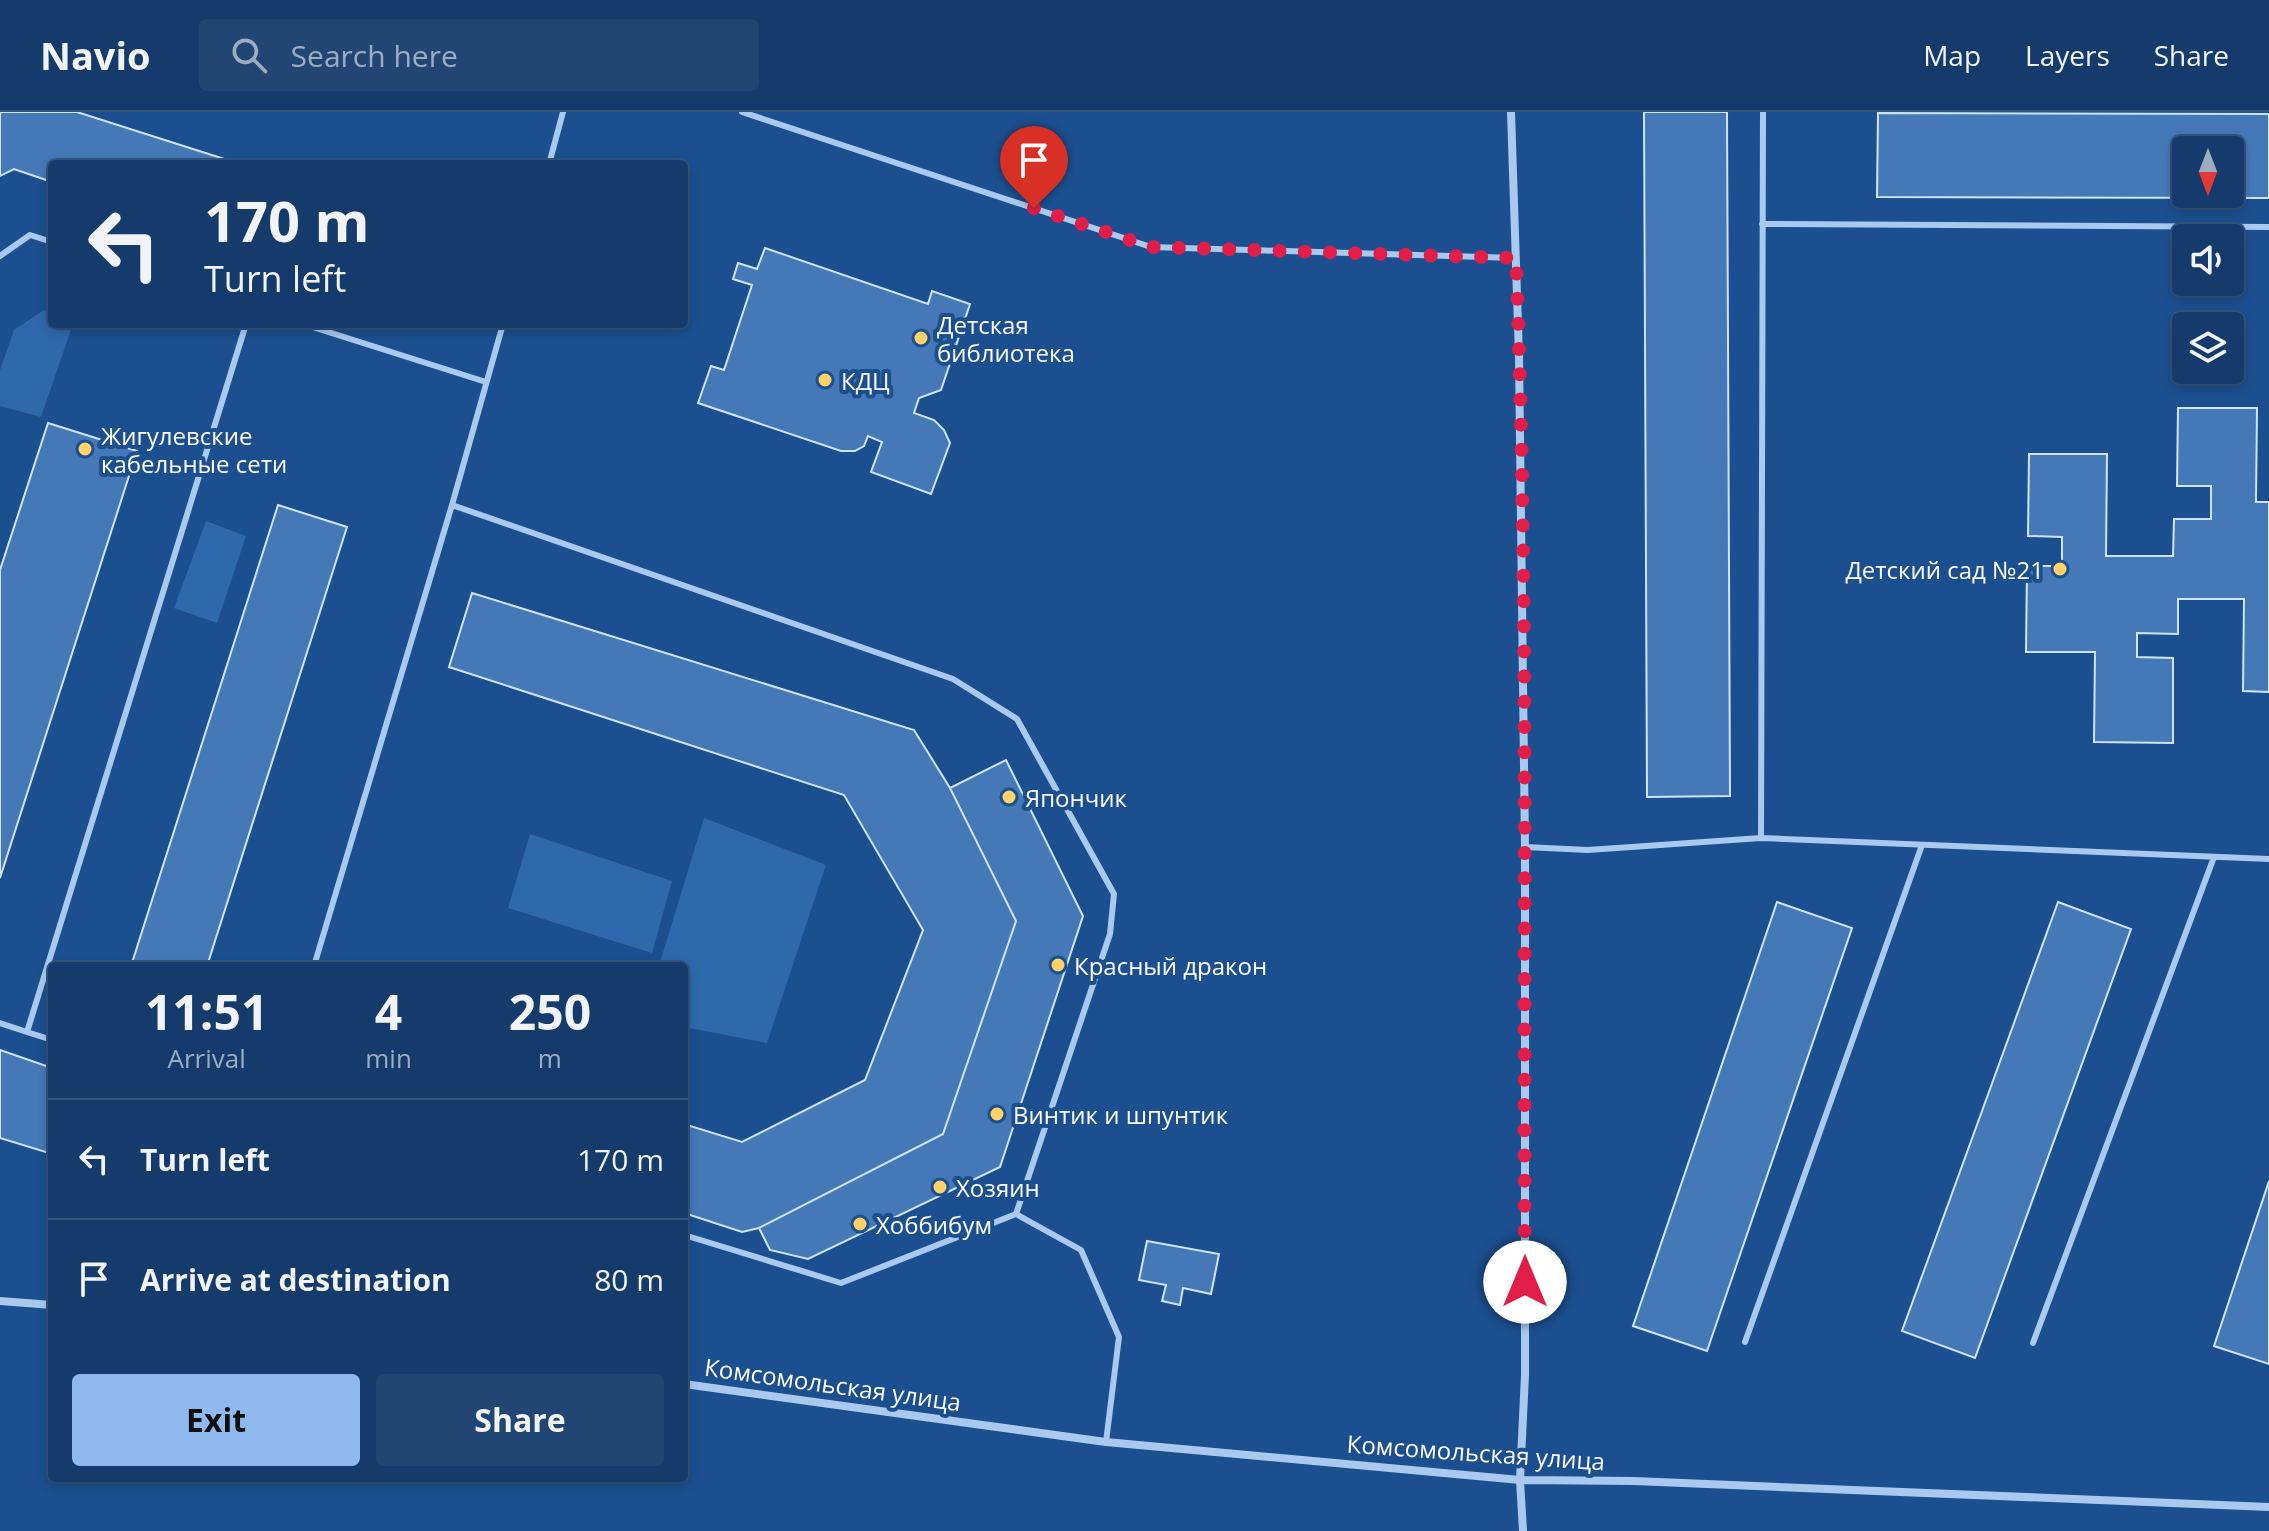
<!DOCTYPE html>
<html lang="en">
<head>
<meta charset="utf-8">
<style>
  :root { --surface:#143b6b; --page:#214673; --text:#f1f3f6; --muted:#9dadc1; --line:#33557e; --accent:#90b9f0 }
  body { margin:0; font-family:"Open Sans",sans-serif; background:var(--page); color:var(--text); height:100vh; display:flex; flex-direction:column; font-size:30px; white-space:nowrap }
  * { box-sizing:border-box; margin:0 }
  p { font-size:26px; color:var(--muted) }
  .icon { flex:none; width:44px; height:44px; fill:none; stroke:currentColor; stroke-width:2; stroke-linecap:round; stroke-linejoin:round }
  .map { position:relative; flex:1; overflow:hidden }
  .drawer { position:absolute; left:48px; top:850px; width:640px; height:520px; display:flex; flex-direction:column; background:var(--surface); border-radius:8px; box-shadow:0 4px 12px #0003,0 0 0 2px var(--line) }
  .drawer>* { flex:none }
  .banner { position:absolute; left:48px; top:48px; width:640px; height:168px; border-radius:8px; box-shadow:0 4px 12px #0003,0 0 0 2px var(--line); background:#143b6b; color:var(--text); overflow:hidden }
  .needle { width:52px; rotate:180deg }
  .controls { position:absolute; left:2172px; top:24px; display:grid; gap:16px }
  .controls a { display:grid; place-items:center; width:72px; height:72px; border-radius:8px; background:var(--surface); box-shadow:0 4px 12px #0003,0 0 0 2px var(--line); font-size:40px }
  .pin { position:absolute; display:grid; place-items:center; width:68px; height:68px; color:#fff; margin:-82px -34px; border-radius:50% 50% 50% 0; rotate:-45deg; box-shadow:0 0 8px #0007 }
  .pin .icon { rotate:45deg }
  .me { position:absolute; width:88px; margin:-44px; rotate:0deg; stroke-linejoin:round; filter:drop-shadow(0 0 6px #0008) }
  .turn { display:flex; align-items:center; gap:28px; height:168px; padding:0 24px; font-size:36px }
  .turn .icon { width:104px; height:104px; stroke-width:2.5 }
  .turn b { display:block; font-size:56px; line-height:68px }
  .eta { display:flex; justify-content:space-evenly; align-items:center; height:136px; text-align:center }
  .eta b { font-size:48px; font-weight:700; line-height:56px }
  .cta { display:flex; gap:16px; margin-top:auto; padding:16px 24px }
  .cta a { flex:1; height:92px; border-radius:8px; background:var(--accent); color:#111; font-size:32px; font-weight:700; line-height:92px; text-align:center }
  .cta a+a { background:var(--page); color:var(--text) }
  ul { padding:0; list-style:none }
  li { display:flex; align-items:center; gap:24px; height:120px; padding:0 24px; border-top:2px solid var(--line) }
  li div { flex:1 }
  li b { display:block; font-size:30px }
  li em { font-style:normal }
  header { display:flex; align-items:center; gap:48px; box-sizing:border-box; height:112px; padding:0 40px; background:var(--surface); border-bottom:2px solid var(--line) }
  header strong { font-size:38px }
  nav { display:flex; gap:44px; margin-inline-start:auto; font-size:28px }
  .search { width:560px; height:72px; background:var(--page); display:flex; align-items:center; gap:20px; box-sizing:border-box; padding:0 28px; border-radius:8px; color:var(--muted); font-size:30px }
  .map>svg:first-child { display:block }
  .green { fill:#2e69ad }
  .building { fill:#4478b7; stroke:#cfe3fa; stroke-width:2; fill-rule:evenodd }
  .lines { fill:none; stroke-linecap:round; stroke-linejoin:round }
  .service { stroke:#a9c9ee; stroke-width:6 }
  .minor { stroke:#a9c9ee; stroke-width:8 }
  .route { stroke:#e11d48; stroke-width:14; stroke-dasharray:0 25.2 }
  .poi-dot { fill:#ffd166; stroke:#1b4f8f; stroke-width:3 }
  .labels { text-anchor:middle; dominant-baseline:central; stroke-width:8; stroke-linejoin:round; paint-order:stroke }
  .poi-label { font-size:24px; fill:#fff; stroke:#1b4f8f; text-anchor:start }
  .street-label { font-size:24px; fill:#fff; stroke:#1b4f8f }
</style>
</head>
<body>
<header>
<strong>Navio</strong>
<div class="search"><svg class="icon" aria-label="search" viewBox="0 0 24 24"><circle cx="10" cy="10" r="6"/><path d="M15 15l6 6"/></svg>Search here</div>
<nav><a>Map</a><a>Layers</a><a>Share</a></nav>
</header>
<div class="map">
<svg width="2269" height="1419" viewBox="0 0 2269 1419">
  <rect width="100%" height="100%" fill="#1b4f8f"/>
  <path class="green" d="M44 198 52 200V212H73L41 305 0 294V258L14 218Z
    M206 409 246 424 217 511 174 496Z
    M704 706 826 753 767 931 684 915V854H659Z
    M530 722 672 769 652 841 508 796Z"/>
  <path class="building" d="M0 0H77L240 52H52V70L14 57 0 64Z
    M1644 0H1727L1730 684 1647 685Z
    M1878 1 2269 2V86L1877 85ZM2186 38H2230V82H2186Z
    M765 136 928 192 932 179 970 192 941 278 919 286 914 301 934 308 944 318 950 331 931 382 871 360 882 330 868 324 864 334 855 339H841L698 291 711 254 724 258 752 173 733 167 738 151 757 157Z
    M2178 296H2257L2256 390H2269V580L2243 579 2244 487H2178V522L2137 521V545L2173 546V631L2094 630 2095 540H2026L2027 454H2062V425L2028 424 2029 342H2107L2106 444H2173L2174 407H2211V374H2177Z
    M48 311 137 339 0 766V458Z
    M278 393 347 415 207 854H131Z
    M472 481 914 618 950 676 1016 809 943 1022 759 1116 742 1120 684 1101V1012L742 1030 865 968 923 818 844 683 449 555Z
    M1006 648 1083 804 1000 1055 808 1147 770 1138 759 1116 943 1022 1016 809 950 676Z
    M1777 790 1852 816 1707 1239 1633 1214Z
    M2058 790 2131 817 1975 1246 1902 1219Z
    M0 938 52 956V1042L0 1026Z
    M2269 1069V1252L2214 1234Z
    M1147 1129 1219 1142 1211 1182 1183 1176 1180 1193 1162 1189 1166 1173 1139 1168Z"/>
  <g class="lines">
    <path class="service" d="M742 0 1151 135 1516 146
      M549 52 563 0
      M1762 112 2269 115
      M0 144 30 123 52 130
      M303 212 486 270
      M452 393 953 567 1017 607 1114 782 1110 822 1016 1102 841 1171 684 1123
      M1761 726 1763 0
      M1525 735 1588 738 1761 726 2269 747
      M314 854 452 393 503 212
      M0 911 27 920
      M52 928 27 920 246 212
      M1016 1102 1081 1138 1119 1225 1106 1330
      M1745 1230 1922 733
      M2033 1231 2214 745"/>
    <path class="minor" d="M1511 0 1519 244 1525 735V1263L1520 1368 1523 1419
      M0 1189 52 1193
      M684 1272 1106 1330 1520 1368 1634 1369 2269 1395"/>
  </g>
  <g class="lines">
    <path class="route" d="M1034 96 1151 135 1516 146C1529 487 1523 829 1525 1170"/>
  </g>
  <g class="poi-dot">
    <circle cx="921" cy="226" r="8"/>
    <circle cx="825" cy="268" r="8"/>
    <circle cx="85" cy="337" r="8"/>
    <circle cx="2060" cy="457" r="8"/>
    <circle cx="1009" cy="685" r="8"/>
    <circle cx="1058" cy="853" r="8"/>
    <circle cx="997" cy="1002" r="8"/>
    <circle cx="940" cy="1075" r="8"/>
    <circle cx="860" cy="1112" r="8"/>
  </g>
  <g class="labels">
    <g class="poi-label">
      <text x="937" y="212">Детская<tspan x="937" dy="28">библиотека</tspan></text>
      <text x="841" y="268">КДЦ</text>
      <text x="101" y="323">Жигулевские<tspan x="101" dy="28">кабельные сети</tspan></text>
      <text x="2044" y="457" text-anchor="end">Детский сад №21</text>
      <text x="1025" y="685">Япончик</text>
      <text x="1074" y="853">Красный дракон</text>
      <text x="1013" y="1002">Винтик и шпунтик</text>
      <text x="956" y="1075">Хозяин</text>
      <text x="876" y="1112">Хоббибум</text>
    </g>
    <g class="street-label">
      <text transform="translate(833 1272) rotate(8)">Комсомольская улица</text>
      <text transform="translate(1476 1340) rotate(4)">Комсомольская улица</text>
    </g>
  </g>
</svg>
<div class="controls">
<a><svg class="needle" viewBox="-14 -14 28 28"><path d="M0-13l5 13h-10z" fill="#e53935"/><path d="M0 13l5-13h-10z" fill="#9dadc1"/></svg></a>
<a><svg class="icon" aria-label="sound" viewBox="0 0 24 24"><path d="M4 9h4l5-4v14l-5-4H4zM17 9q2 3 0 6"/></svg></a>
<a><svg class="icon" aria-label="layers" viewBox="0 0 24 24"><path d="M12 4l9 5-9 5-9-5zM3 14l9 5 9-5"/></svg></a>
</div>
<div class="pin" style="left:1034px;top:96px;background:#d93025"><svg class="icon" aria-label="arrive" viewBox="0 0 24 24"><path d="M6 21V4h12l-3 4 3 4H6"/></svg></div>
<svg class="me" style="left:1525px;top:1170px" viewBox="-20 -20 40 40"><circle r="19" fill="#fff"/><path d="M0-13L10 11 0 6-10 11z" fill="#e11d48"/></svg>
<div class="banner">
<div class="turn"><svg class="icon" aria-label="left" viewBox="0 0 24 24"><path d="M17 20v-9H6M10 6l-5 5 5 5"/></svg><div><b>170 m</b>Turn left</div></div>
</div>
<section class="drawer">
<div class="eta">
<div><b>11:51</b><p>Arrival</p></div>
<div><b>4</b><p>min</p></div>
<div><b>250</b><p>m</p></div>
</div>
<ul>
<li><svg class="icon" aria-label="left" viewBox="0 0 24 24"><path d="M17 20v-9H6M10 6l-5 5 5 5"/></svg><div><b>Turn left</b></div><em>170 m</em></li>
<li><svg class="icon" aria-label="arrive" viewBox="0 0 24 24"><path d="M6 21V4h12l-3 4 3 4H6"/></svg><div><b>Arrive at destination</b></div><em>80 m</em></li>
</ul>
<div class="cta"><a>Exit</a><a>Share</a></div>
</section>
</div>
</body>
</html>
